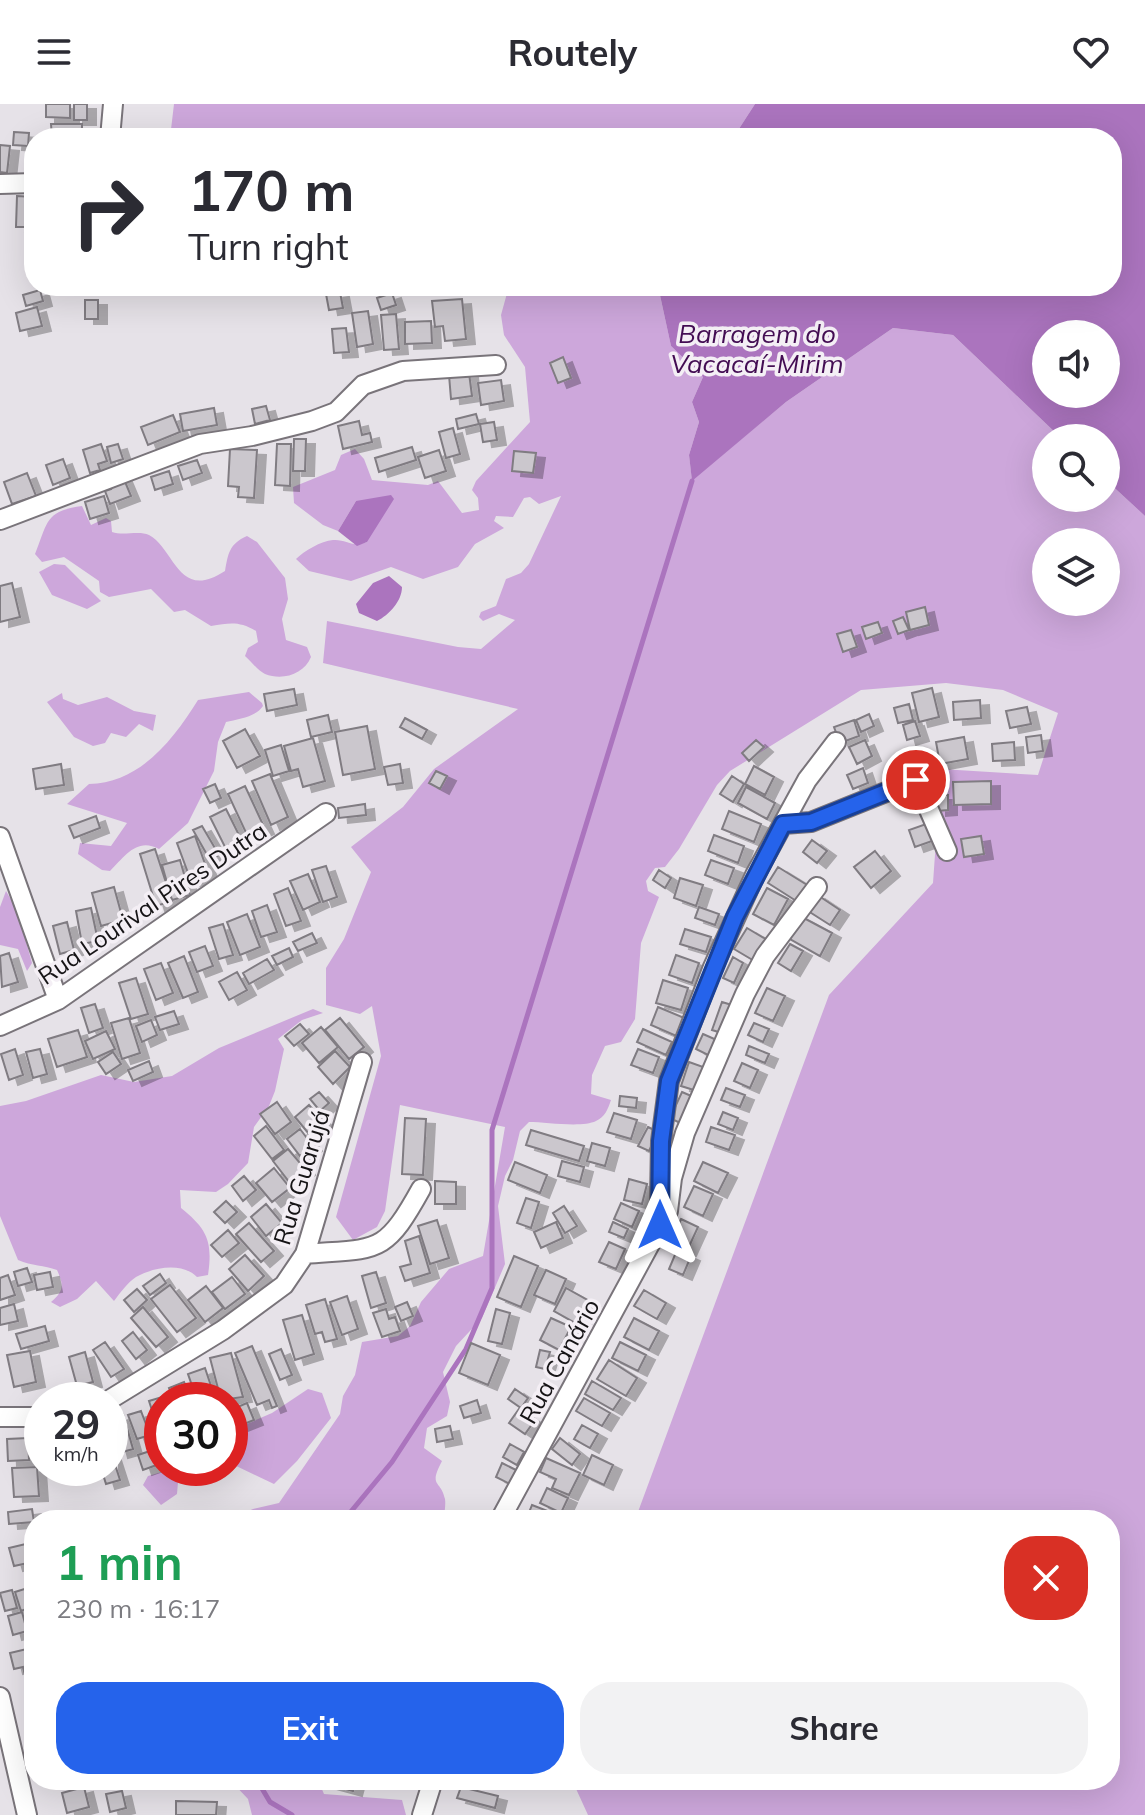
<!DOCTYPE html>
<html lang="en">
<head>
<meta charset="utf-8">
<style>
  :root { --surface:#fff; --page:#f2f2f3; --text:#2b2b33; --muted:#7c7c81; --accent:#2563eb }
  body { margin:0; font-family:Mulish,sans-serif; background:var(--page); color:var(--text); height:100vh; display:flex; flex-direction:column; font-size:30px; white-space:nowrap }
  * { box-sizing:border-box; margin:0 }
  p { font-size:26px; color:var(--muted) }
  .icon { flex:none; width:44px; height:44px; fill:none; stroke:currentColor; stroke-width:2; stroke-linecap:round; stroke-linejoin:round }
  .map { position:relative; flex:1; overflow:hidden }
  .sheet { position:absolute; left:24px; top:1406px; width:1096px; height:280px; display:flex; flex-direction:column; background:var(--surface); border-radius:32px; box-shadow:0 8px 32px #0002 }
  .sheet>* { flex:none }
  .banner { position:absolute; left:24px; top:24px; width:1098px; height:168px; border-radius:32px; box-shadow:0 8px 32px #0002; background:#fff; color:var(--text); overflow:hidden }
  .controls { position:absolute; left:1032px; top:216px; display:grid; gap:16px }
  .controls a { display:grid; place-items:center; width:88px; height:88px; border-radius:50%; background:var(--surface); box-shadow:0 8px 32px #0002; font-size:40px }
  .speed { position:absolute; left:24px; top:1278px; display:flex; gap:16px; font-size:40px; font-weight:700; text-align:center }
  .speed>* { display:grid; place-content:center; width:104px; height:104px; border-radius:50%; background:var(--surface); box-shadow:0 8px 32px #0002; line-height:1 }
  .speed small { font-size:20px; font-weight:400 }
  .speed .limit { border:12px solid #d22; background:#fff; color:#111 }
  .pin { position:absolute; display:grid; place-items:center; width:68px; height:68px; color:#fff; margin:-34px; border:4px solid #fff; border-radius:50%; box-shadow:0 2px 8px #0007 }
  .me { position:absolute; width:88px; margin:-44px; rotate:0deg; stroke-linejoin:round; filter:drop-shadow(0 0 6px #0008) }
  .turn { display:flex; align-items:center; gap:28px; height:168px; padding:0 32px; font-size:36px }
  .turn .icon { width:104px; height:104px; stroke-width:2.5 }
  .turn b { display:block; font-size:56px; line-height:68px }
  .round { display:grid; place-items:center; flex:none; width:84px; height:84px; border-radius:32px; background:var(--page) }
  .summary { display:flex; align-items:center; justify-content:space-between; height:136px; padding:0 32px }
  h1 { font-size:48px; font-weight:700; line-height:60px; color:#1e9e55 }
  .action { display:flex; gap:16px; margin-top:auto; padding:16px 32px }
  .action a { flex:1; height:92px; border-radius:32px; background:var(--accent); color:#fff; font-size:32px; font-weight:700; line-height:92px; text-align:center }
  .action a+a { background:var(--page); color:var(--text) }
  header { display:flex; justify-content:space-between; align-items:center; height:104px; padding:0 32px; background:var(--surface); font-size:36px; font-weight:700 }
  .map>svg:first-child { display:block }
  .green { fill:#cda7db; fill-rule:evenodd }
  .water { fill:#ab74be; fill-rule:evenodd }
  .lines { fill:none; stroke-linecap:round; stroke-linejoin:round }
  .stream { stroke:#ab74be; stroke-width:5 }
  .building { fill:#cbc7cd; stroke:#807c82; stroke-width:2; filter:url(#shadow) }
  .minor-casing { stroke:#79747a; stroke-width:22 }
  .minor { stroke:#fff; stroke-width:18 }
  .route-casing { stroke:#184099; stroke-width:20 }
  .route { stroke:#2563eb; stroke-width:14 }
  .labels { text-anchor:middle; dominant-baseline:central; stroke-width:7; stroke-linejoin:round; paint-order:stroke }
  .street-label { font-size:24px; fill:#161416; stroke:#f4eff5 }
  .water-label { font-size:26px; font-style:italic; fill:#430d53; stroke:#f4eff5 }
</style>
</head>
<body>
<header><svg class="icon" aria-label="menu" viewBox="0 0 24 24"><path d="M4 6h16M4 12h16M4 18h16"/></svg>Routely<svg class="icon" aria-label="heart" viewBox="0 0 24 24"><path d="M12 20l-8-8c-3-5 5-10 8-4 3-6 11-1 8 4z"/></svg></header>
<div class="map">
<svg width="1145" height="1711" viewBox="0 0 1145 1711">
  <defs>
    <filter id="shadow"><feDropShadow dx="9" dy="5" stdDeviation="0" flood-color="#0004"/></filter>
  </defs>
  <rect width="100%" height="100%" fill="#e6e2e8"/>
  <path class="green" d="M174 0H755L733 34H170Z
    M509 182H658L671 242 703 273 692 298 699 318 689 351 692 376 786 298 893 224 953 231 1061 334H1046V394H1106V376L1145 412V1711H588L572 1676H1110V1416H635L829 891 933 779 941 665 1038 671 1058 609 1003 586 946 579 861 586 730 667 717 681 679 745 665 763 655 764 646 777 648 787 659 793 641 839 635 915 621 938 605 942 592 971 591 990 611 996C608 1005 605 1013 596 1017 582 1024 546 1018 529 1018L520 1027 513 1056 505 1072 498 1102 505 1160 482 1214 456 1242 443 1268 450 1298 447 1312 427 1324 424 1344 442 1357C428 1384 441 1375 445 1395 446 1401 444 1410 444 1416H228L253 1405 279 1399 340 1310 343 1292 355 1271 362 1238 398 1232 410 1222 421 1198 449 1165 483 1152 505 1023 400 1001 385 1107 377 1123 353 1136 336 1113 381 952 372 902 360 910 326 901V864L344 835 371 768 351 743 403 703 434 665 518 605 323 559 327 517 458 543 481 545 515 516 499 510 483 517 479 513 481 508 496 502 506 475 521 469 529 460 561 392 539 400 530 393 524 394 513 413 496 412 494 417 504 424 475 440 458 463 423 475 391 463 351 477 309 467 296 455C304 447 321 437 333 436 347 435 351 444 367 438L356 397 338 427 323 421 294 399 293 383 335 366 341 351 355 345 364 355 372 376 428 381 438 377 462 409 479 406 478 394 472 386 476 377 530 318 525 263 504 231 501 211ZM1046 438H1106V498H1046Z
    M82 402 91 421 106 414 111 417 112 428C124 432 139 426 149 431 175 445 178 498 225 467 228 450 229 440 247 432L257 438 285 474 288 495 282 515 286 536 307 543 311 553C304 570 283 577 265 570 258 567 251 557 245 552L248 544 258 538 256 527C239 517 230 519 211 522L185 506 174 508 151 485 109 493 100 488 99 477 64 453 42 458 35 450C48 418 45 407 82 402Z
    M54 460 65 461 101 497 87 505 52 491 39 468Z
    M249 588 262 599 263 602C256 613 238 615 226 618L218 638 214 667 188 719 159 745C137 733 125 752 110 767L102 766 78 750 80 739 111 742 127 719 67 700 89 680C140 679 173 636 198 596Z
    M62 589 63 595 78 601 107 593 134 607 156 611 153 627 139 620 126 633 111 629 105 639 93 642 74 633 47 598Z
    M6 787 17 806 32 859 27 867 18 845 0 841V803Z
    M313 905 323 909 302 916 278 935 284 945 275 987 269 1002 254 1023 248 1059 228 1080 216 1088 180 1086 181 1104C207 1125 213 1137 208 1171L197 1173C182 1158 154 1163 136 1173 128 1178 120 1189 114 1197L96 1177 77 1195 60 1203 51 1198C64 1187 64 1181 57 1166 44 1161 32 1162 18 1156L0 1112V1002L26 997 101 971 134 978 172 972 219 944Z
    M308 1285 322 1289 331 1314 297 1357 274 1380 230 1359V1327L272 1309Z
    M165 1367 178 1378 177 1390 161 1401 143 1381 148 1372Z
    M230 1676H318L324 1690 402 1696 406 1711H252L248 1695Z"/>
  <path class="water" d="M755 0H1145V412L1106 376V334H1061L953 231 893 224 786 298 692 377 689 351 699 318 692 298 703 273 671 242 658 182H1112V34H733ZM1046 230H1106V290H1046Z
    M391 391 394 395 367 438 357 442 338 427 356 397Z
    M389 472 402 483C402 497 389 511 377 517L359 509 356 500 373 479Z"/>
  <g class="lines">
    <path class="stream" d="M344 1416 392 1358 466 1245 492 1184V1026L692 377
      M257 1676 270 1698 292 1711"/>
  </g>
  <path class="building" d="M46 0H70V14L46 13Z
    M74 0H87V16H74Z
    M51 20H82V34H52Z
    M14 28 29 29 28 42 13 41Z
    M0 41 10 42 7 69 0 68Z
    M17 92 34 93V123H16Z
    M40 186 43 197 26 202 23 191Z
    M340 188 343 204 329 206 326 190Z
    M392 189 396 201 381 206 377 194Z
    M462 195 466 235 445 237 443 222 435 223 432 197Z
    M85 196H98V215H85Z
    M37 203 42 222 20 227 16 209Z
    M368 207 373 240 357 243 352 209Z
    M396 210 399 245 384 246 381 211Z
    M431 217 432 239 405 240V218Z
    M346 224 349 248 334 249 332 225Z
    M563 253 571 274 558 279 550 259Z
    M469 269 472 292 451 295 449 271Z
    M501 276 504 297 481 301 478 279Z
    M266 302 270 316 255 320 252 305Z
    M214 304 217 321 183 327 180 310Z
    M476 310 479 320 458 325 456 315Z
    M173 311 180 328 148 341 141 323Z
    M359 317 362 331 370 329 372 338 343 345 338 322Z
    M494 318 497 336 483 338 480 320Z
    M453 324 460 350 446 354 439 328Z
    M294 335H306L305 367H293Z
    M101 340 107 357 98 360 100 366 90 369 83 346Z
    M118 340 123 355 111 359 107 343Z
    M277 340H291L290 382 275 381Z
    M412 343 416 356 379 368 375 354Z
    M230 345 257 346 254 394 238 393 239 383 228 382Z
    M439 346 446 367 425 374 418 353Z
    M514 347 536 349 533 369 512 367Z
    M63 355 70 374 53 381 46 361Z
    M197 356 202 369 183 376 178 362Z
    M169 367 173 380 155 386 151 373Z
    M27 369 36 392 12 400 4 378Z
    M123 373 131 392 110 400 105 387 111 385 109 379Z
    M104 392 109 409 90 415 85 398Z
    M12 479 20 513 0 518V482Z
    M925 503 929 521 910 526 906 508Z
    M903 513 909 526 898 530 893 517Z
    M878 518 882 529 866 535 862 523Z
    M851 526 857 543 843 548 837 530Z
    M932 584 939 613 919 618 912 589Z
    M294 585 297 601 267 607 264 590Z
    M980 596 981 614 954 616 953 598Z
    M909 600 913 616 898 619 894 604Z
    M1027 603 1031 620 1010 624 1006 607Z
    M869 610 874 622 861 628 856 616Z
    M328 611 332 628 311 633 307 616Z
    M405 614 427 626 422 635 400 623Z
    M854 616 859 632 840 639 834 623Z
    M915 617 920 632 907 636 903 621Z
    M367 622 375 665 343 671 335 628Z
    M245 625 260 652 237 664 223 637Z
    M1041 631 1043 647 1028 649 1026 633Z
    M964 633 968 655 940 660 936 638Z
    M313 634 325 677 303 683 298 665 291 667 284 642Z
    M756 636 764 643 749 657 742 649Z
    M865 636 872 652 857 660 849 643Z
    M1014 638 1015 656 993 657 992 640Z
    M281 641 289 667 273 672 265 646Z
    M61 660 64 681 36 685 33 665Z
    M400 660 403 679 388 681 384 663Z
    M754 662 774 673 765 691 745 680Z
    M863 664 868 679 853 685 847 671Z
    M436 667 447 672 440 685 429 679Z
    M270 670 288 713 271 721 252 677Z
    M732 672 744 680 733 698 720 690Z
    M991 677V700L954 701 953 678Z
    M215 680 221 694 210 699 203 685Z
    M245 682 265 725 248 733 228 690Z
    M746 683 775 699 767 715 738 699Z
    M937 691H948V706L937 707Z
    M365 700 366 711 339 714 338 704Z
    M226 705 242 737 226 745 210 713Z
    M729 707 761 720 754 738 722 725Z
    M96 712 100 724 74 734 69 722Z
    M929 719 935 736 915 743 909 726Z
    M202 722 219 751 210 756 193 726Z
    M714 731 744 742 738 759 708 747Z
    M195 732 209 771 191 777 177 739Z
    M981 732 984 750 964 753 961 735Z
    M812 736 827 747 817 759 803 748Z
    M155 745 172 797 156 802 140 750Z
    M875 747 891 767 871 784 854 763Z
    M180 756 190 791 172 796 162 761Z
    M711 756 734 764 728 780 705 771Z
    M326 762 337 793 323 798 312 766Z
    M778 763 812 784 801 800 768 779Z
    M659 766 671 774 665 784 653 776Z
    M308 770 320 798 303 806 290 777Z
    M680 774 703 781 696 802 674 794Z
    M114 783 123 816 101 822 92 789Z
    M288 784 301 817 286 822 274 790Z
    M767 784 788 795 774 821 753 810Z
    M816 790 840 806 830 821 805 805Z
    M267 801 277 828 261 833 252 807Z
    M699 803 719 810 715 821 695 814Z
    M91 804 98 837 82 840 76 807Z
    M247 810 260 843 240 851 227 818Z
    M802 813 832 829 820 852 790 835Z
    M67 818 74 846 60 850 53 822Z
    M223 820 233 851 219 855 209 824Z
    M747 824 769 837 756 858 734 845Z
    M685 825 711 833 706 848 680 840Z
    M312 829 317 839 298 847 293 838Z
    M790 840 803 847 791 867 778 859Z
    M205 842 213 862 197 868 189 848Z
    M289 844 293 853 277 861 272 852Z
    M9 849 18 878 2 883 0 852Z
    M676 851 699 859 692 879 669 871Z
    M184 852 198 888 183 894 168 859Z
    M733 853 743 859 734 879 723 874Z
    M267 855 274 866 249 880 243 869Z
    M161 859 173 889 156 896 144 865Z
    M237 868 247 886 229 896 219 878Z
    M136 874 148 910 131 915 119 879Z
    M663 876 688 884 681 906 656 899Z
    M767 884 785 892 773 917 755 909Z
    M722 898 735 902 725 930 712 926Z
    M95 900 103 924 89 929 81 904Z
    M658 903 689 916 681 934 651 921Z
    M174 907 179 920 160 926 155 913Z
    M129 914 140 949 122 955 111 919Z
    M340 914 364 943 349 955 325 926Z
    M151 916 157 931 142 938 136 922Z
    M754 919 769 925 763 938 748 931Z
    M300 920 309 930 294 942 285 932Z
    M321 923 338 943 319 959 302 939Z
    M643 925 672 938 666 951 637 938Z
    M78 926 87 953 57 963 48 935Z
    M106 927 115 945 93 955 85 937Z
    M703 930 719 937 712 953 696 945Z
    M749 942 769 950 765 959 746 951Z
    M15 945 23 971 9 976 1 950Z
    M40 945 47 970 33 974 26 948Z
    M638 945 659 953 653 969 631 961Z
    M335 947 350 963 333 980 318 963Z
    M113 948 121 960 106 970 98 958Z
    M149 957 153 968 133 977 128 966Z
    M689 958 706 964 697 987 681 982Z
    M742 959 758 966 750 984 734 977Z
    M726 984 745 991 740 1003 721 996Z
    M319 988 329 999 320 1007 310 995Z
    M682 988 696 994 684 1021 670 1014Z
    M620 992 637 994 636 1004 619 1002Z
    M277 998 291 1018 275 1030 260 1010Z
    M309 1001 324 1018 309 1030 295 1013Z
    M723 1008 738 1014 733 1026 718 1020Z
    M614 1009 637 1016 631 1035 607 1028Z
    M405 1014 426 1015 423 1071 402 1070Z
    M266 1022 284 1046 272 1055 254 1032Z
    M648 1023 658 1028 649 1047 638 1042Z
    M711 1023 735 1031 729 1046 706 1038Z
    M300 1025 313 1042 300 1052 287 1035Z
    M531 1026 584 1042 579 1057 526 1041Z
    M592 1039 610 1044 605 1062 587 1057Z
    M288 1045 306 1066 290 1079 273 1057Z
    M562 1057 584 1063 580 1078 558 1072Z
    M515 1058 547 1071 540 1089 508 1076Z
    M703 1058 728 1069 718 1089 694 1077Z
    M274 1064 290 1084 272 1098 256 1079Z
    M244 1072 256 1086 243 1097 232 1082Z
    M629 1075 647 1080 642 1100 624 1096Z
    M435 1077 456 1078V1100H435Z
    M694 1082 713 1090 703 1112 684 1103Z
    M526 1094 539 1098 531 1124 517 1119Z
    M226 1097 237 1108 225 1119 214 1108Z
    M621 1099 639 1107 632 1123 614 1115Z
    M266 1100 282 1119 266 1132 251 1113Z
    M564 1102 577 1122 565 1129 553 1109Z
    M681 1115 698 1123 687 1147 670 1140Z
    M437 1116 449 1154 430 1160 418 1122Z
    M556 1118 563 1134 541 1144 534 1128Z
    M613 1118 628 1125 624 1134 609 1128Z
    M249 1119 274 1147 261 1158 236 1130Z
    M228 1126 239 1139 222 1153 211 1141Z
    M419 1132 430 1169 405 1177 400 1163 411 1160 405 1137Z
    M609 1138 625 1145 616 1165 599 1158Z
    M677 1146 691 1152 683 1171 669 1165Z
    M245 1151 264 1172 248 1187 229 1165Z
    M514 1152 538 1162 521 1203 497 1193Z
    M27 1164 32 1178 18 1182 14 1168Z
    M546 1166 566 1175 555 1200 534 1191Z
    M50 1168 53 1183 37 1186 34 1171Z
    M376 1168 386 1199 371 1204 362 1172Z
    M160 1170 166 1179 150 1191 143 1182Z
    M8 1171 15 1191 0 1196V1174Z
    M232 1173 245 1190 225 1205 212 1188Z
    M170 1181 196 1214 177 1228 151 1195Z
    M206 1182 223 1204 205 1218 188 1196Z
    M566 1184 591 1198 579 1221 554 1207Z
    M137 1185 147 1196 134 1208 124 1196Z
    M644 1186 666 1199 657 1215 634 1202Z
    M347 1192 358 1225 342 1231 330 1198Z
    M325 1195 337 1235 325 1238 322 1228 315 1230 306 1201Z
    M407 1198 413 1212 401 1217 395 1203Z
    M14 1200 18 1217 0 1221V1204Z
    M143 1203 168 1233 156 1243 131 1214Z
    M386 1205 389 1215 395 1213 400 1227 382 1233 373 1209Z
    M496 1205 510 1209 502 1240 488 1237Z
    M302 1211 314 1250 295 1256 283 1216Z
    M551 1214 571 1223 559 1246 540 1236Z
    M634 1214 659 1227 649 1246 624 1233Z
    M45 1222 49 1237 21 1245 16 1230Z
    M133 1228 147 1246 136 1255 122 1237Z
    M105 1238 124 1265 111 1273 93 1246Z
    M620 1238 646 1251 638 1267 612 1254Z
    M471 1239 500 1251 488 1281 459 1269Z
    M252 1242 277 1302 272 1304 269 1296 257 1301 235 1249Z
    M281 1245 292 1271 280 1276 269 1250Z
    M540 1246 550 1248 545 1265 536 1263Z
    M30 1247 36 1278 14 1283 7 1251Z
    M85 1248 93 1278 77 1282 69 1253Z
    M231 1249 243 1293 221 1296 210 1254Z
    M609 1256 637 1274 626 1292 597 1275Z
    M205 1264 212 1285 206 1287 210 1296H197L188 1270Z
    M592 1277 621 1294 613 1306 585 1290Z
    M184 1278 192 1296H174L169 1284Z
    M515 1285 528 1294 521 1304 508 1295Z
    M162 1293V1321L157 1322 149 1297Z
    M584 1294 610 1309 602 1322 576 1307Z
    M477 1296 481 1309 464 1314 460 1302Z
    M247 1299 254 1316 234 1324 230 1306Z
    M519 1305 535 1316 525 1330 509 1319Z
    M141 1307 150 1331 137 1335 128 1311Z
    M123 1310 133 1345 119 1349 110 1314Z
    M582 1321 598 1330 590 1344 574 1335Z
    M450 1322 453 1335 437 1338 435 1325Z
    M28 1334 29 1356 8 1357 7 1335Z
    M560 1334 580 1350 572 1361 552 1345Z
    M510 1340 524 1348 517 1361 503 1353Z
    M159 1344 162 1359 143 1366 138 1351Z
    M110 1345 120 1376 106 1380 101 1364H110Z
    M592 1351 613 1361 604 1381 583 1371Z
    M546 1354 580 1369 569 1391 552 1384 556 1375 540 1368Z
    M502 1359 516 1366 510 1380 496 1373Z
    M37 1363 39 1392 14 1393 12 1364Z
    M547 1384 568 1394 561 1409 540 1399Z
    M532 1401 558 1411 556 1416H526Z
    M32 1405 34 1418 9 1420 8 1408Z
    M34 1438V1454L28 1456V1459L14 1462 9 1444Z
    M34 1482V1502L21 1507 15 1488Z
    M12 1486 17 1504 5 1507 0 1489Z
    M22 1508 27 1527 13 1531 8 1512Z
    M31 1544 34 1578 27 1580 23 1563 14 1565 10 1549Z
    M325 1676H356L353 1687 324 1679Z
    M84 1683 89 1703 67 1709 62 1689Z
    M461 1683 498 1692 495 1704 457 1694Z
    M122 1687 126 1704 110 1708 106 1690Z
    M176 1697 217 1698 216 1711H176Z"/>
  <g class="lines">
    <g class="minor-casing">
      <path id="minor" d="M110 34 113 0
        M0 80 34 79
        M0 416 200 340 252 332 312 317 336 308 363 281 403 267 496 261
        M783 720 811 718 916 676 947 747
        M0 733 58 896
        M0 922 58 896 326 709
        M660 1095 661 1037 669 977 713 863 755 771 807 676 836 638
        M305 1150C378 1144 384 1152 421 1085
        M109 1296 223 1226 284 1181 305 1150 362 958
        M0 1313H42
        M500 1416 668 1107 672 1074 685 1029 745 890 765 852 817 783
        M0 1593 27 1711
        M422 1711 433 1676"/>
    </g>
    <use href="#minor" class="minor"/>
  </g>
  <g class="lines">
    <g class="route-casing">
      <path id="route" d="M660 1121 661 1037 669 977 735 813 783 720 811 718 916 676"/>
    </g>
    <use href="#route" class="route"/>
  </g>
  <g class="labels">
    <g class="street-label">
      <text transform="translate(152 799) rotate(-34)">Rua Lourival Pires Dutra</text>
      <text transform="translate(301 1073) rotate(-73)">Rua Guarujá</text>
      <text transform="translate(559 1257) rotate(-61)">Rua Canário</text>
    </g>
    <g class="water-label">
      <text x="757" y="229">Barragem do<tspan x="757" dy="30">Vacacaí-Mirim</tspan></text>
    </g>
  </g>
</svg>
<div class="controls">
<a><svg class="icon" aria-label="sound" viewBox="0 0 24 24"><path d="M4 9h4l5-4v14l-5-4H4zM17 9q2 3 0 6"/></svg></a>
<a><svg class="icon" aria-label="search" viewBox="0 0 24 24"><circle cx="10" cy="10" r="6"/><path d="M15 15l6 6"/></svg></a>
<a><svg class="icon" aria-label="layers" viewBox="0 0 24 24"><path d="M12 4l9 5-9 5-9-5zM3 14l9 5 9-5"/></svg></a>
</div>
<div class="speed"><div>29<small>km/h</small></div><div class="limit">30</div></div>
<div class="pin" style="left:916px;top:676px;background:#d93025"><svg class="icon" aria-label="arrive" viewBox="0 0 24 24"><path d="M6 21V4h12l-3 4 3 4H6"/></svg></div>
<svg class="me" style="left:660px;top:1121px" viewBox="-20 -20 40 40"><path d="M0-17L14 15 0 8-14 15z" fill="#2563eb" stroke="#fff" stroke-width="4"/></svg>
<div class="banner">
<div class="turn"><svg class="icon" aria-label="right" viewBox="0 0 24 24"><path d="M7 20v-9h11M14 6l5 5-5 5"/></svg><div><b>170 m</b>Turn right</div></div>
</div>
<section class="sheet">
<div class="summary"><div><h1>1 min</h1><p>230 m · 16:17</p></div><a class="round" style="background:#d93025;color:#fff"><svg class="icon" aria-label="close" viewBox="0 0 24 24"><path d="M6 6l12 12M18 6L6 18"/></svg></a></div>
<div class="action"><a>Exit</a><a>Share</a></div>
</section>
</div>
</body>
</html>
